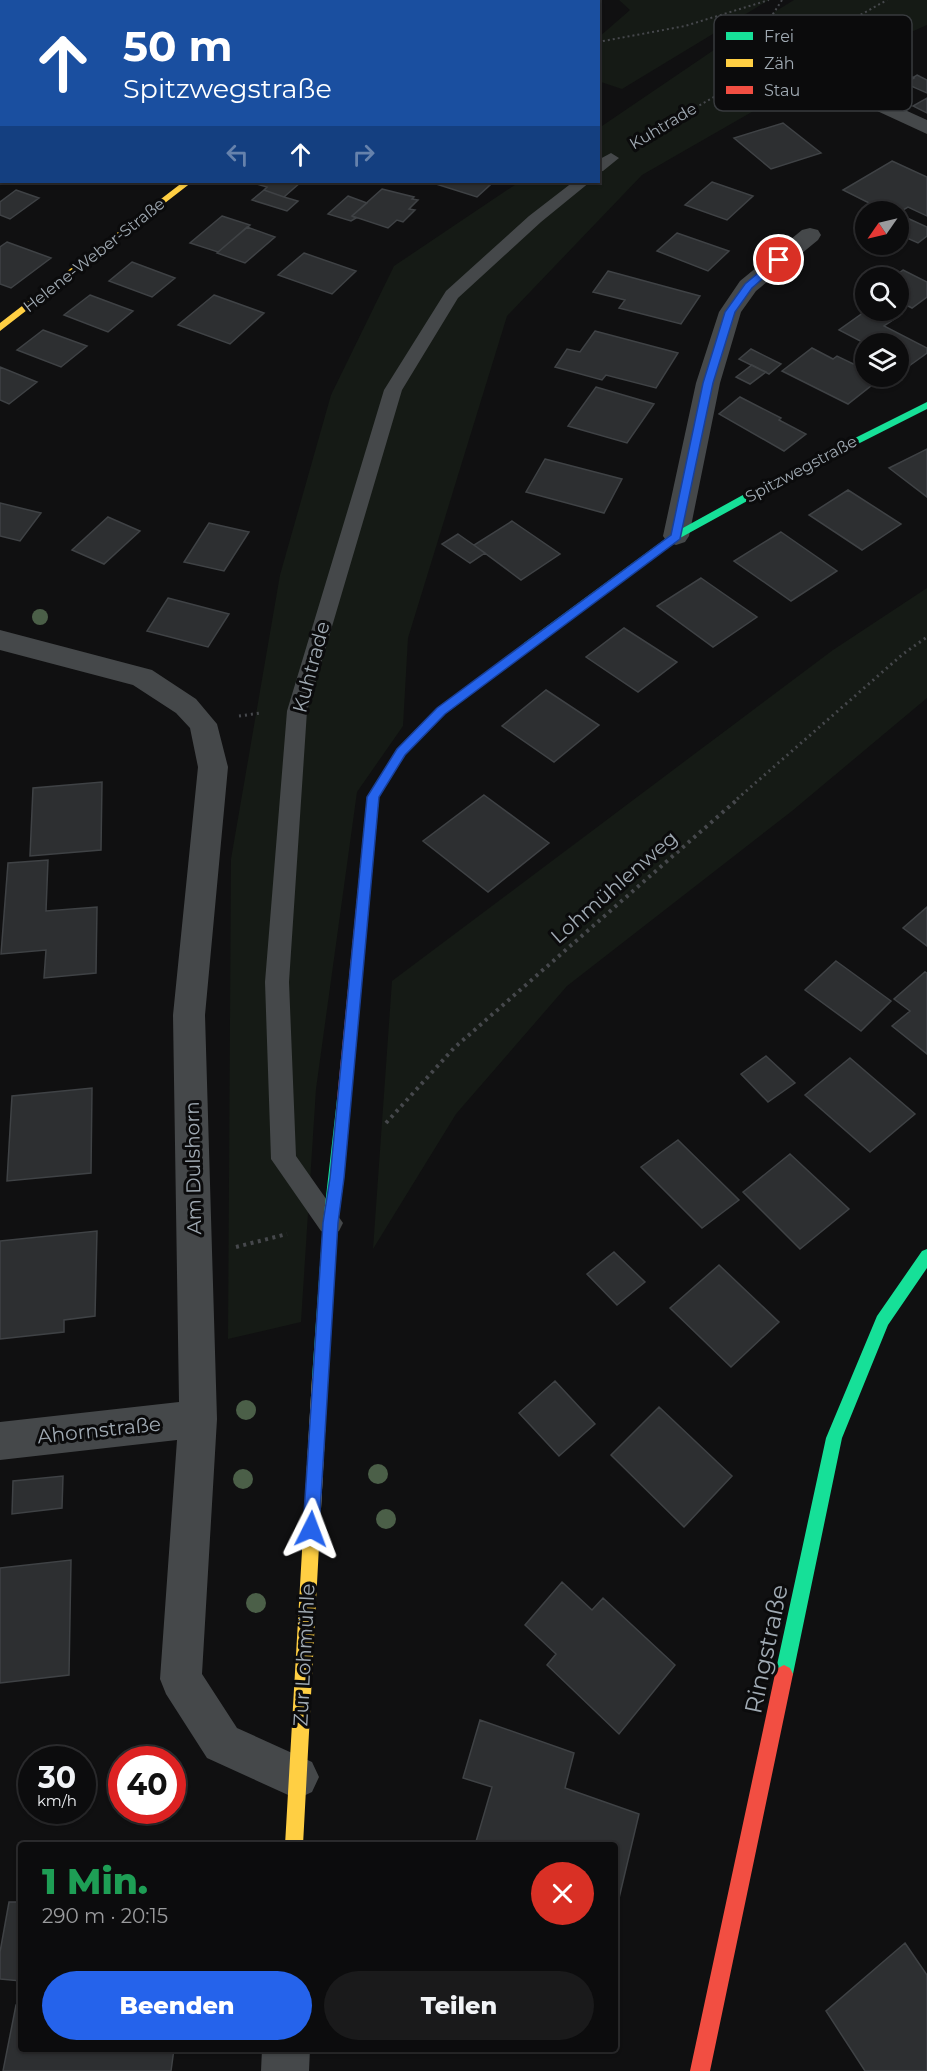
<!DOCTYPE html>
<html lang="de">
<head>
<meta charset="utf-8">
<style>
  :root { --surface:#0c0c0d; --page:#1a1a1b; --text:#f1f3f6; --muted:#9a9b9d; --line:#2c2c2e; --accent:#2563eb }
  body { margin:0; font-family:Montserrat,sans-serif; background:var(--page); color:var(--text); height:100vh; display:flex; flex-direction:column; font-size:22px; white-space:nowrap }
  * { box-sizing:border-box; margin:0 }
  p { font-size:20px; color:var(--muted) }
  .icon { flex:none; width:33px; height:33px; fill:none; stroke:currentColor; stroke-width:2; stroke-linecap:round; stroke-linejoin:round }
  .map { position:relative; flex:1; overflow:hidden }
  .panel { position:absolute; left:18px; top:1842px; width:600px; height:210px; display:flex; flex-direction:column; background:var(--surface); border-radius:6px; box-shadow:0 2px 4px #0004,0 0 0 2px var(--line) }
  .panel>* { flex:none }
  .banner { position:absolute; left:0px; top:0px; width:600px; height:183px; box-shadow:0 2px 4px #0004,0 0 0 2px var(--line); background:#1a4fa0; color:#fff; overflow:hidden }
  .needle { width:39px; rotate:236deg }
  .controls { position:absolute; left:855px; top:201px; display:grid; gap:12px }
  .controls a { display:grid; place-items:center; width:54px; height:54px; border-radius:50%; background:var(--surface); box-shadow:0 2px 4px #0004,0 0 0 2px var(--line); font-size:30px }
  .speed { position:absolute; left:18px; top:1746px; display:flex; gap:12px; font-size:30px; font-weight:700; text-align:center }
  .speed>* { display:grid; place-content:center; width:78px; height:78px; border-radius:50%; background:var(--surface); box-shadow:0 2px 4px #0004,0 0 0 2px var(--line); line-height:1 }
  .speed small { font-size:15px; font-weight:400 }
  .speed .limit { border:9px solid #d22; background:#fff; color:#111 }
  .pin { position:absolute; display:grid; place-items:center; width:51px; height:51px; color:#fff; margin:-26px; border:3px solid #fff; border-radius:50%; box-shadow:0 2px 6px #0007 }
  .me { position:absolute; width:66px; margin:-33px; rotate:3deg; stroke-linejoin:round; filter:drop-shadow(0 0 4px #0008) }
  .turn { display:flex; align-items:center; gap:21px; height:126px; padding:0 24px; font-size:27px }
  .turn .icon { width:78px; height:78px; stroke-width:2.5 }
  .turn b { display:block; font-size:42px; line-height:51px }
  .lanes { display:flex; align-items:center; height:57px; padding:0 24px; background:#0003; justify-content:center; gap:30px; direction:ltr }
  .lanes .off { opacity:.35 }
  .round { display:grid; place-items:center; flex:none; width:63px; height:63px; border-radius:32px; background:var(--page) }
  .head { display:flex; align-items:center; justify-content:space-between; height:102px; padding:0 24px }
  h1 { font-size:36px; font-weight:800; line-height:45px; color:#1e9e55 }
  .action { display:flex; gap:12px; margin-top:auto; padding:12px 24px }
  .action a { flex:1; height:69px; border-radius:36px; background:var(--accent); color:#fff; font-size:24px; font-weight:800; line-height:69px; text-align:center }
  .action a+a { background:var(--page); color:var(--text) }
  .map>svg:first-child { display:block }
  .green { fill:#151a15 }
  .building { fill:#2d2f31; stroke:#3f4245; stroke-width:1.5 }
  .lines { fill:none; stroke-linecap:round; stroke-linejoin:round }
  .path-far2 { stroke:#46484c; stroke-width:2; stroke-dasharray:2 3; stroke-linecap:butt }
  .path-far1 { stroke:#46484c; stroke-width:3; stroke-dasharray:2 4; stroke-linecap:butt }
  .path { stroke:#46484c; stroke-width:4; stroke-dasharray:3 4.5; stroke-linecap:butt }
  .lane { fill:#45484a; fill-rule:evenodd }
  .street { fill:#45484a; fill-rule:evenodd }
  .fast { fill:#16e098; fill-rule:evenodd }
  .slow { fill:#ffcf43; fill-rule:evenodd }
  .jam { fill:#f24e42; fill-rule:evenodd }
  .tree { fill:#4b5f48 }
  .route { fill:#2563eb; stroke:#184099; stroke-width:1.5 }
  .labels { text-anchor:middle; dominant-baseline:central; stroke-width:6; stroke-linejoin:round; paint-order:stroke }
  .far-street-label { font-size:16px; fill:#a0aab3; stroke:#0b0b0c }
  .street-label { font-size:20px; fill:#a0aab3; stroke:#0b0b0c }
  .near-street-label { font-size:24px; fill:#a0aab3; stroke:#0b0b0c }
  .key { fill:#0b0b0c; stroke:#383b3e; stroke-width:1.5 }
  .key-label { font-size:16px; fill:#a0aab3 }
</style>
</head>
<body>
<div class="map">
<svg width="927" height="2071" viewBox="0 0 927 2071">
  <rect width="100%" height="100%" fill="#101011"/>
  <path class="green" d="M619 0H769L622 89 598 81 599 37 630 10Z
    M794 0H927V25L827 69 642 175 507 316 408 638 403 726 357 792 316 1089 301 1322 228 1339 231 859 280 575 331 395 394 266 519 182H598L599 128 733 37Z
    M927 588V698L792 811 567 986 456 1114 373 1249 392 981 833 650Z"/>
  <path class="building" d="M887 65 914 78 885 94 858 82Z
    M917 75 927 80V93L904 83Z
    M927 98V113L913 106Z
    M783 123 821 153 771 169 734 138Z
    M892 161 927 177V216L908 207 898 213 887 212 843 190Z
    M250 182H301L284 197 264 190 267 187Z
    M439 182H479L490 185 477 197 436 184Z
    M712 182 753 196 727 220 685 205Z
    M382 189 414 197 412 199 418 200 409 209 415 210 403 222 397 220 388 228 352 216Z
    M16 190 39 198 10 219 0 215V202Z
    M264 190 284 197 298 201 287 211 252 200Z
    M348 196 367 203 352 216 356 218 351 221 328 214Z
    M222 216 250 225 218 252 190 243Z
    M905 217 927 227V236L918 243 898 234V222Z
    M247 227 275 237 245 263 217 253Z
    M677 233 729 251 708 271 657 251Z
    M7 242 51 258 11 288 0 284V247Z
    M304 253 356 271 332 294 278 275Z
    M132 262 175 278 152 297 109 281Z
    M903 270 927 282V297L912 308 898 301V278H892Z
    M608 271 700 296 681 324 619 308 625 300 593 292Z
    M90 295 133 311 108 332 64 315Z
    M214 295 264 313 230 344 178 325Z
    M867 310H888L899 316 884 326 927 348V353L909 366 898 361V344H866L839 330Z
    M43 330 87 346 61 367 17 350Z
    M595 331 678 353 656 388 606 375 602 380 555 367 567 349 580 352Z
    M812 348 833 359 837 356 866 370V376L881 378 848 404 782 371Z
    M751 349 781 364 769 374 739 359Z
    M752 365 766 372 750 384 736 377Z
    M0 367 37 382 9 404 0 400Z
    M596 387 654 404 627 443 568 426Z
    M740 397 781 418 779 420 806 434 784 451 719 414Z
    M927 449V497L889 468Z
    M545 459 622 479 604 513 526 492Z
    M848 490 901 524 862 550 809 515Z
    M0 503 41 513 20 541 0 536Z
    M108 517 140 531 104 564 72 550Z
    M512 521 560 554 521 580 474 545Z
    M209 523 249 532 224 571 184 562Z
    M781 532 837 571 791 601 734 561Z
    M458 534 485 553 470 563 442 544Z
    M701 578 757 617 713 647 657 606Z
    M168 598 229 614 208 647 147 631Z
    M624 628 677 662 638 692 586 657Z
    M546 690 599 725 554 762 502 726Z
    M102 782 101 850 30 856 33 788Z
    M484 795 549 843 488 892 423 841Z
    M48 860 46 911 97 907 96 973 44 978 46 950 1 954 8 863Z
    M927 907V946L903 928Z
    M836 961 891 1001 861 1031 805 990Z
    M925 972 927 973V1054L892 1026 910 1011 894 999Z
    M766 1056 795 1083 768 1102 741 1074Z
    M850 1058 915 1114 870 1152 805 1095Z
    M92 1088 91 1173 7 1181 12 1096Z
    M678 1140 739 1200 702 1228 641 1167Z
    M790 1154 849 1209 800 1249 743 1192Z
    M97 1231 95 1316 64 1320V1332L0 1339V1241Z
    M614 1252 645 1282 617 1305 587 1274Z
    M719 1265 779 1322 731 1367 670 1308Z
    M555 1381 595 1424 559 1456 519 1413Z
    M659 1407 732 1476 684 1527 611 1455Z
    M63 1476 62 1508 12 1514 13 1481Z
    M71 1560 69 1675 0 1683V1568Z
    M562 1582 592 1610 603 1598 675 1665 619 1734 547 1665 556 1654 525 1625Z
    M480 1720 574 1753 565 1788 639 1814 615 1915V1845H475L492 1787 463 1778Z
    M9 1902H21V1981L0 1979V1952Z
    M905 1943 927 1975V2071H865L826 2011Z
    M16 2005H21V2049H174L171 2071H3Z"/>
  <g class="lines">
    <path class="path-far2" d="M782 0 764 28 817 54
      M598 42 685 26 769 0
      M634 142 887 0"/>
    <path class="path-far1" d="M239 716 261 713
      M737 799 903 654 927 637"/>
    <path class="path" d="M386 1123 454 1048 739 798
      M236 1247 287 1234"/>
    <path class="lane" d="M611 153 619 158 603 171 598 172V160Z
      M573 182H590L541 222 458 298 402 390 307 711 289 982 296 1156 343 1223 339 1231 330 1235 321 1231 271 1159 265 982 287 711 384 390 446 291 529 216Z"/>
    <path class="street" d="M113 0H132L112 2Z
      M391 0H410L411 2H392Z
      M2 76V89H0V77Z
      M830 76 927 120V134L823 86 820 82 823 78Z
      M810 228 818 230 821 235 818 240 756 291 741 312 720 383 689 536 685 542 676 545 667 542 663 536 696 383 719 312 740 281 802 230Z
      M0 630 152 670 196 699 217 724 228 767 205 1015 217 1419 202 1674 237 1728 312 1762 319 1777 312 1792 297 1799 207 1758 166 1694 160 1679 177 1440 0 1460V1422L179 1402 173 1015 198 767 190 728 176 713 133 685 0 650Z
      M262 2049H310L309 2071H261Z"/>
    <path class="fast" d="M927 402V409L769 489 680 538 532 649H524V643L672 534 761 485Z
      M344 1093 349 1095 351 1099 337 1223 328 1378 325 1383 320 1385 315 1383 312 1378 323 1223 337 1099 339 1095Z
      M927 1249V1268L888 1325 842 1438 793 1674 790 1680 784 1683 778 1680 775 1674 826 1438 877 1316 922 1251Z"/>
    <path class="slow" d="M183 182H192L0 331V323Z
      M320 1371 325 1373 328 1378 303 1845H285L312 1378 315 1373Z"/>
    <path class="jam" d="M528 642 534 646 532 649 445 714 405 755 379 797 351 1099 349 1103 344 1105 339 1103 337 1099 367 797 397 749 437 708Z
      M784 1665 790 1668 793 1674 710 2071H690L775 1674 778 1668Z"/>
  </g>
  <g class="tree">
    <circle cx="40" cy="617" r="8"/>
    <circle cx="246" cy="1410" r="10"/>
    <circle cx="378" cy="1474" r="10"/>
    <circle cx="243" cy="1479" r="10"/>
    <circle cx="386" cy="1519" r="10"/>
    <circle cx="256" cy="1603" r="10"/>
  </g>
  <path class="route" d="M776 258 784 260 752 288 735 312 713 383 680 539 445 714 405 755 379 797 344 1178 338 1223 319 1529 317 1534 311 1537 305 1534 303 1529 323 1223 330 1178 367 797 397 749 437 708 671 535 703 383 725 312 745 284Z"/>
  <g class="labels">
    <g class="far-street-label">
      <text transform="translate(663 126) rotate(-31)">Kuhtrade</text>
      <text transform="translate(94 255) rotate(-38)">Helene-Weber-Straße</text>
      <text transform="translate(801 469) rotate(-28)">Spitzwegstraße</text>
    </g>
    <g class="street-label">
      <text transform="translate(311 667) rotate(-75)">Kuhtrade</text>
      <text transform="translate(614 887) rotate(-41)">Lohmühlenweg</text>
      <text transform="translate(193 1168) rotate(-91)">Am Dulshorn</text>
      <text transform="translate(99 1430) rotate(-6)">Ahornstraße</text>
      <text transform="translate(304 1655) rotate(-87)">Zur Lohmühle</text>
    </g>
    <g class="near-street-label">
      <text transform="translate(766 1649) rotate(-78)">Ringstraße</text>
    </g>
  </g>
  <rect x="714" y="15" width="198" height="96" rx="9" class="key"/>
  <rect x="726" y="32" width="27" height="8" fill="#16e098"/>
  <rect x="726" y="59" width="27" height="8" fill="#ffcf43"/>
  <rect x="726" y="86" width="27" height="8" fill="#f24e42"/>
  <g class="key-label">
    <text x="764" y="42">Frei</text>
    <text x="764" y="69">Zäh</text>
    <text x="764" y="96">Stau</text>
  </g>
</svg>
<div class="controls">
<a><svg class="needle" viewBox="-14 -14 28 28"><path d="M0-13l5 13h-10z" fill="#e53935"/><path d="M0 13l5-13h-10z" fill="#9a9b9d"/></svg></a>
<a><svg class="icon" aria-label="search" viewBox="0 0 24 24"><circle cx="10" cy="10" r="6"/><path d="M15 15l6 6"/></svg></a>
<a><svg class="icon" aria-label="layers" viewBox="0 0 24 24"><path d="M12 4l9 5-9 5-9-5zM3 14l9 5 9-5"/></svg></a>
</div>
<div class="speed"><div>30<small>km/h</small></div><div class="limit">40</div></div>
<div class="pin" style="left:779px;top:260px;background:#d93025"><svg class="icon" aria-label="arrive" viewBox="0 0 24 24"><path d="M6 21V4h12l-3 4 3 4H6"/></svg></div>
<svg class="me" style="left:311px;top:1529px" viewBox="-20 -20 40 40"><path d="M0-17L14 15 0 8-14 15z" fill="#2563eb" stroke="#fff" stroke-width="4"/></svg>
<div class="banner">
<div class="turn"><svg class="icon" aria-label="ahead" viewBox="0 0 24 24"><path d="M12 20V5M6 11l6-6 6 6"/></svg><div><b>50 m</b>Spitzwegstraße</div></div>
<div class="lanes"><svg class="icon off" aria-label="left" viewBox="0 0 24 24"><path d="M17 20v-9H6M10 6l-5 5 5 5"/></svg><svg class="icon" aria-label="ahead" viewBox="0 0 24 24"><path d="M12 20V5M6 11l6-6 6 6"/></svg><svg class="icon off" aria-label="right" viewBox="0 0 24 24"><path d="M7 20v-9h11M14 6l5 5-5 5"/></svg></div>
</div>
<section class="panel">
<div class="head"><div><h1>1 Min.</h1><p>290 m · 20:15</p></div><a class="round" style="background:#d93025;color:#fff"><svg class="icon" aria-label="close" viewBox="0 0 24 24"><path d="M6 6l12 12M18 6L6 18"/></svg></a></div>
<div class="action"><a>Beenden</a><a>Teilen</a></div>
</section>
</div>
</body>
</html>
